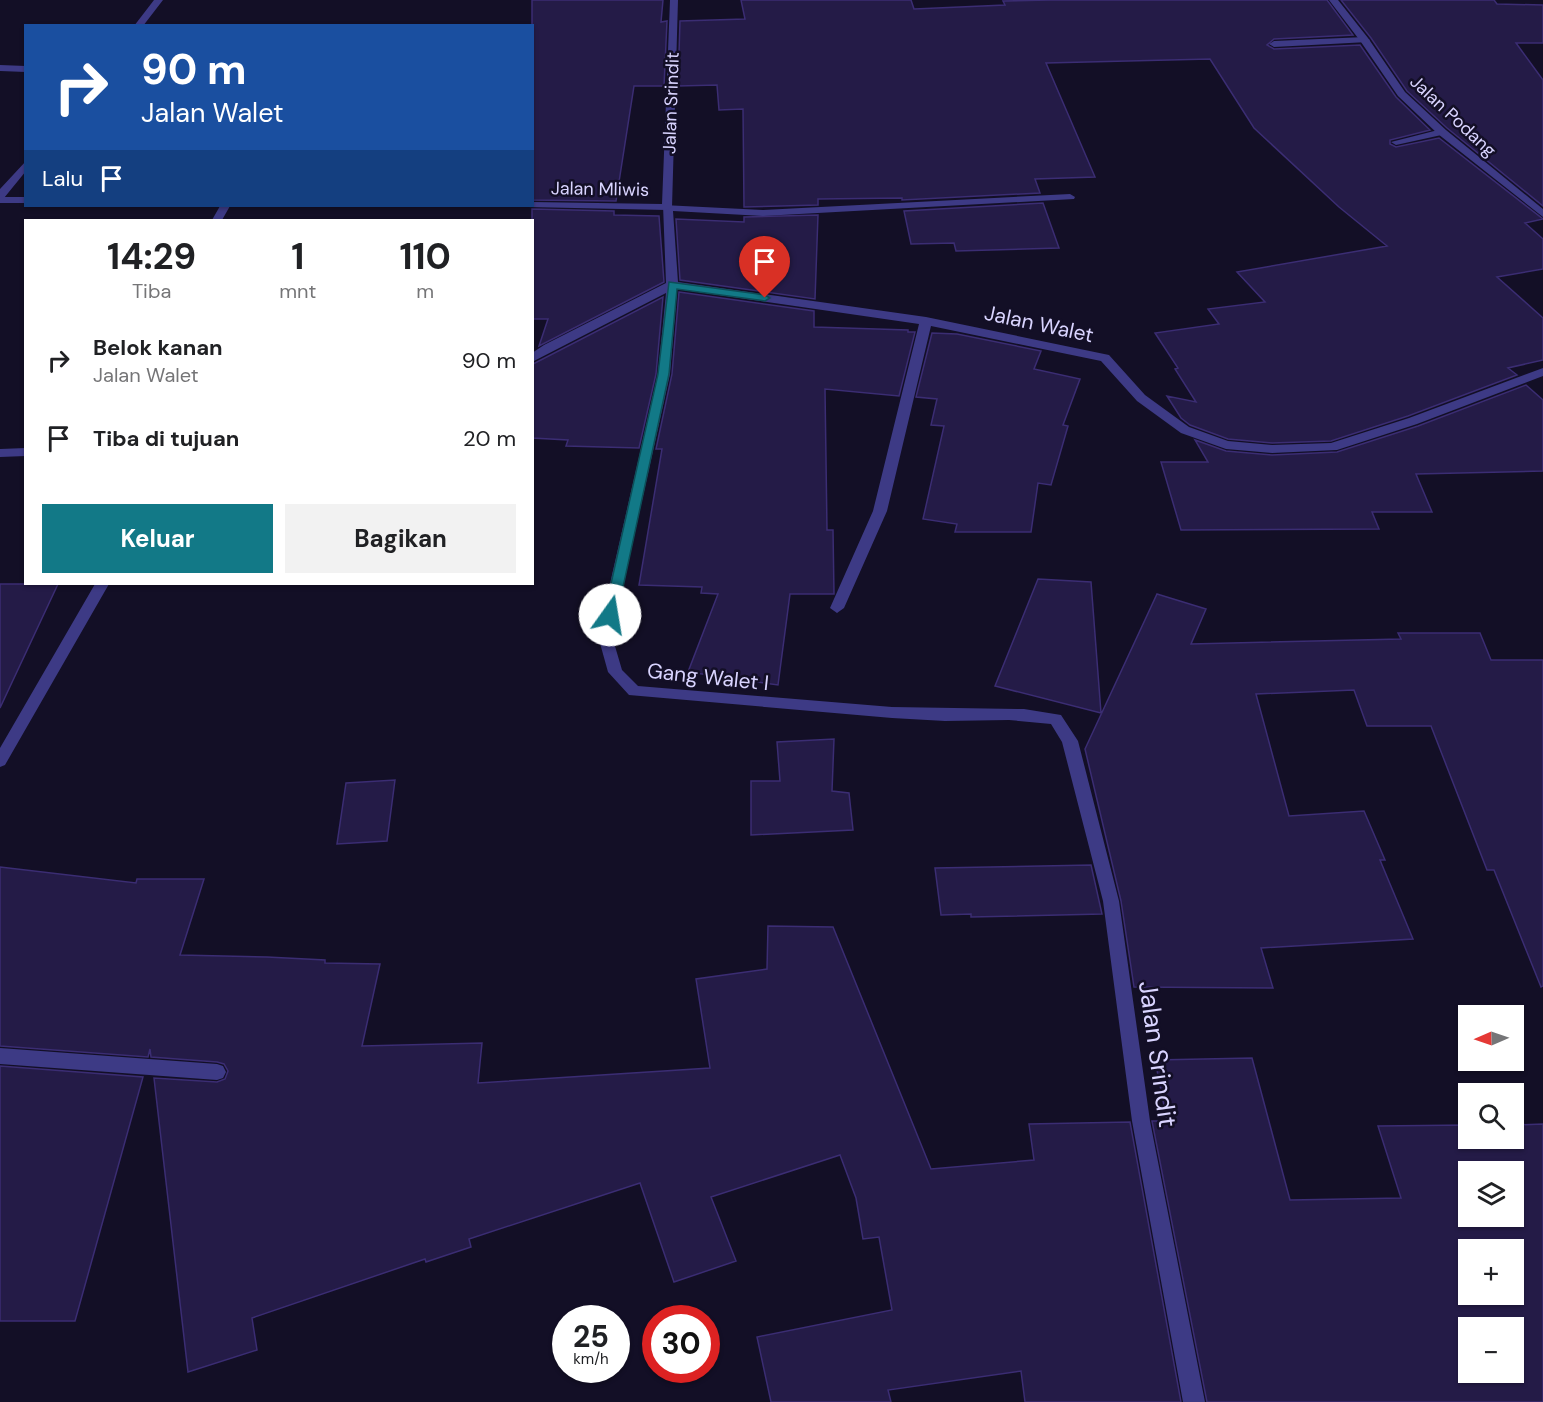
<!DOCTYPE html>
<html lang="id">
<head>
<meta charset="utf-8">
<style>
  :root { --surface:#fff; --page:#f2f2f2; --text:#202124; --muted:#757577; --accent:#127987 }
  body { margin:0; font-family:"DM Sans",sans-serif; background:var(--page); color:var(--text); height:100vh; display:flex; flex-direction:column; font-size:22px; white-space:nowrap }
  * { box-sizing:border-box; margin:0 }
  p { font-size:20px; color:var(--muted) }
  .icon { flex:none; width:33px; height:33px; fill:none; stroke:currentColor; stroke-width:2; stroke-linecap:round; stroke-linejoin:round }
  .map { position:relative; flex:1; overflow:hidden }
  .sheet { position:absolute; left:24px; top:219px; width:510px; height:366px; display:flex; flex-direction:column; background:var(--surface); border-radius:0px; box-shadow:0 2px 4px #0004 }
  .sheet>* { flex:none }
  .top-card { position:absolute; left:24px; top:24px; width:510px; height:183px; border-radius:0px; box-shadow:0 2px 4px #0004; background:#1a4fa0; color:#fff; overflow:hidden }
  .needle { width:39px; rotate:268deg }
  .buttons { position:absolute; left:1458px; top:1005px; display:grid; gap:12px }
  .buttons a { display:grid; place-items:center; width:66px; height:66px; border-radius:0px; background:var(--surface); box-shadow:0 2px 4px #0004; font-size:30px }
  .speed { position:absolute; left:552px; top:1305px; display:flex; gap:12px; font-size:30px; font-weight:700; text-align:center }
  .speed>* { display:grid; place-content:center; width:78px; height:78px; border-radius:50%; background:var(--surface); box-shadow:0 2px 4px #0004; line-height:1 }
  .speed small { font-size:15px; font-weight:400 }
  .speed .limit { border:9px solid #d22; background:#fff; color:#111 }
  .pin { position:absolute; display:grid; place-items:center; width:51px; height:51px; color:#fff; margin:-62px -26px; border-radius:50% 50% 50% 0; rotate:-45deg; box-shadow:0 0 6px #0007 }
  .pin .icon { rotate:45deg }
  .me { position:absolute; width:66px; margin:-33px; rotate:13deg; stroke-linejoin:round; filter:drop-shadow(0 0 4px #0008) }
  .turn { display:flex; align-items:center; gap:21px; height:126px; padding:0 18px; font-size:27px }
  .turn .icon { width:78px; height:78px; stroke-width:2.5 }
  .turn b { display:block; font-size:42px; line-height:51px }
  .then { display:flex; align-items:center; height:57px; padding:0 18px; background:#0003; gap:12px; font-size:22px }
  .eta { display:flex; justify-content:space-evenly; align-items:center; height:102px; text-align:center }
  .eta b { font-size:36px; font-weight:700; line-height:42px }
  .primary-button { display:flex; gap:12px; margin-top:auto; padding:12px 18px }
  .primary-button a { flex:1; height:69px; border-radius:0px; background:var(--accent); color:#fff; font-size:24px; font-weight:700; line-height:69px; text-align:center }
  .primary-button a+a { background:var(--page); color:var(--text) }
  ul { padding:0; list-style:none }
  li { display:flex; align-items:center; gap:18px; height:78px; padding:0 18px }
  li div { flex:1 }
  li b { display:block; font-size:22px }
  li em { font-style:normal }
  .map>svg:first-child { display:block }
  .building { fill:#241b47; stroke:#3b2d73; stroke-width:1.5; fill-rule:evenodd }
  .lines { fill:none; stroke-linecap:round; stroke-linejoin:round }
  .service { fill:#3d3a85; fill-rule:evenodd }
  .minor { fill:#3d3a85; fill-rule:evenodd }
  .tertiary { fill:#3d3a85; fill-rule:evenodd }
  .route { fill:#127987; stroke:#0c4f58; stroke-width:1.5 }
  .labels { text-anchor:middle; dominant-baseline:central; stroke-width:5; stroke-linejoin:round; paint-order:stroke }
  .far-street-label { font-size:18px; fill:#d9d4ff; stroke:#130f26 }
  .street-label { font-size:21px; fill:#d9d4ff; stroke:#130f26 }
  .near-street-label { font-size:26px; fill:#d9d4ff; stroke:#130f26 }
</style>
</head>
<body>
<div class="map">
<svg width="1543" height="1402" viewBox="0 0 1543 1402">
  <rect width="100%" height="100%" fill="#130f26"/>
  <path class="building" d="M532 0H663L661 22 667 21 664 86H634L616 201 532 200Z
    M741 0H911L914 9 1005 5 1003 1 1050 0H1327L1353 35 1274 39 1267 45 1274 49 1360 45 1396 97 1430 130 1390 140V144L1396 147 1439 138 1543 219 1525 223 1543 239V269L1497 277 1543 318V360L1508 368 1517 375 1408 416 1331 441 1272 443 1228 439 1190 425 1181 418 1167 396 1196 402 1175 369 1178 368 1155 333 1219 324 1208 309 1265 302 1237 272 1387 246 1339 207 1254 128 1210 59 1046 63 1095 177 1035 179 1040 193 902 200V198L818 199V205L744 207 743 109 719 110 717 85 678 86 680 21 745 19Z
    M1341 0H1494L1497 4 1543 5V43H1516L1543 80V206L1447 128 1407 91 1371 38Z
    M1043 203 1059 248 956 251 954 243 911 244 904 211Z
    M532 209 614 211V215L659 216 664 282 539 346 548 319H532Z
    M818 215 815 299 680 280 676 219 744 222V217Z
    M679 292 814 311V327L908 330V332H915L899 396 825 389 827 530H833L834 594H790L778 685 688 672 718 594 701 593 702 587 639 585 662 449H656L672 374Z
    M663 297 656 374 639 448 566 446 568 440 532 438 533 364Z
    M932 333 957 334 1041 351 1034 369 1080 379 1063 425 1068 426 1051 485 1038 483 1031 532H955L957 524 923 519 944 426 931 425 937 399 916 397Z
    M1526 385 1543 400V471L1416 474 1432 512H1372L1379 529 1181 530 1161 462H1208L1195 440 1226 451 1272 455 1337 452 1418 426Z
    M1038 579 1091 582 1101 713 995 686Z
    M0 584H58L0 708Z
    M1157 594 1206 609 1191 644 1401 639 1398 633H1480L1491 660H1543V986L1541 987 1494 870H1487L1431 726H1367L1354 690 1256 694 1289 816 1364 811 1385 860H1380L1413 939 1261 948 1273 988 1134 987 1121 901 1085 749Z
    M834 739 832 791 849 793 853 830 751 835V781H780L777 742Z
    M395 780 387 841 337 844 346 783Z
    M1091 865 1102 914 971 917V914L941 915 935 868Z
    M0 867 136 883 137 879H204L180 955 267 957 325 960V963L380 964 362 1046 482 1043 478 1083 710 1068 696 979 767 969 768 926 833 927 931 1169 1034 1160 1029 1124 1130 1122 1181 1402H1025L1021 1371 888 1390 891 1402H771L757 1337 892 1310 879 1237 863 1239 856 1198 840 1155 711 1197 736 1261 674 1282 640 1183 469 1239 471 1247 426 1262 425 1259 252 1318 257 1350 188 1372 154 1078 217 1082 225 1079 228 1071 224 1064 217 1062 151 1057 150 1049 148 1057 0 1046Z
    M1252 1058 1290 1200 1401 1198 1378 1126 1468 1125V1138H1514V1125L1543 1124V1402H1207L1152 1121H1167L1155 1060ZM1468 1172H1514V1216H1468ZM1468 1250H1514V1294H1468ZM1468 1328H1514V1372H1468Z
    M0 1066 143 1077 75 1321H0Z"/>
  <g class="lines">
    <path class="service" d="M1365 37 1370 40 1368 42 1274 47 1269 44 1274 41Z
      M1442 129 1447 132 1446 134 1396 145 1391 142Z"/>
    <path class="minor" d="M154 0H163L143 26H134Z
      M1329 0H1338L1368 38 1405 92 1446 130 1543 209V217L1438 134 1398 96 1361 42Z
      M0 65 26 66V72L0 71Z
      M26 161V171L4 198 0 199V189Z
      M1070 194 1075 197 1074 199 763 216 673 211 678 282 926 317 1109 355 1145 395 1189 427 1228 441 1272 445 1331 443 1409 418 1543 368V376L1417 424 1337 450 1272 453 1226 449 1181 433 1137 401 1101 361 931 326 887 511 844 608 837 613 830 608 873 511 919 324 677 289 670 374 612 636 622 670 638 686 892 707 1024 709 1061 715 1078 741 1119 901 1150 1121 1205 1402H1183L1132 1121 1103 901 1062 742 1051 724 1009 720 945 721 892 718 629 695 608 672 598 636 658 374 666 293 532 362V353L544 345 666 283 663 205 763 210Z
      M220 206H230L222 220H212Z
      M26 448V456L0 457V449Z
      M95 584H109L5 765 0 767V748Z
      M0 1048 217 1064 223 1066 226 1072 223 1078 217 1080 0 1064Z"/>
    <path class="tertiary" d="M670 0H678L672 207 667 210 528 207 527 206H532V202L662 204Z
      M0 197H26V203H0Z"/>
  </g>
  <path class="route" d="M669 282 765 295 770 298 765 301 677 289 669 374 617 615 610 619 604 615 658 374Z"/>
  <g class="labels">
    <g class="far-street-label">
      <text transform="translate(671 103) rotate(-88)">Jalan Srindit</text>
      <text transform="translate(1453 116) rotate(43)">Jalan Podang</text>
      <text transform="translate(600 189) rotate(1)">Jalan Mliwis</text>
    </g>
    <g class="street-label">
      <text transform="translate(1039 324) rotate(12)">Jalan Walet</text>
      <text transform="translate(708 677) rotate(6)">Gang Walet I</text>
    </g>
    <g class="near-street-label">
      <text transform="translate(1158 1054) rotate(82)">Jalan Srindit</text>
    </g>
  </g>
</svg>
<div class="buttons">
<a><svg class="needle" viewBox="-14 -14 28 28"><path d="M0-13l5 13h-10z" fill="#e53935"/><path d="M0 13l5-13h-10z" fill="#757577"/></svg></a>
<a><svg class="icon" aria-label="search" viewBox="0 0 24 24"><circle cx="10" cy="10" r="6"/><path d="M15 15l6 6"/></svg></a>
<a><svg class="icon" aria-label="layers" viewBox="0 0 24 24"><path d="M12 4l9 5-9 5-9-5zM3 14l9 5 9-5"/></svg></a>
<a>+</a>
<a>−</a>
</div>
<div class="speed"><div>25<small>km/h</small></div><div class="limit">30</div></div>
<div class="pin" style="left:765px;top:298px;background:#d93025"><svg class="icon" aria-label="arrive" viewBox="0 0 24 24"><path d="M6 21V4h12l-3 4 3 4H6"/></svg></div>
<svg class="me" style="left:610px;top:615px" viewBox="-20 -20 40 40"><circle r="19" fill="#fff"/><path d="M0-13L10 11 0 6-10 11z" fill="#127987"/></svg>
<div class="top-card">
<div class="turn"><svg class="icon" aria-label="right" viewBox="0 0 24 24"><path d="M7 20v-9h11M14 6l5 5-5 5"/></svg><div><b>90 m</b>Jalan Walet</div></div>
<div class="then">Lalu<svg class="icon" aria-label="arrive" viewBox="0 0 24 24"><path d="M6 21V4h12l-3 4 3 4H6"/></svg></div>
</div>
<section class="sheet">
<div class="eta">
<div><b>14:29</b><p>Tiba</p></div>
<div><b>1</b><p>mnt</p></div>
<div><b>110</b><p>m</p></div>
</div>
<ul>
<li><svg class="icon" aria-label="right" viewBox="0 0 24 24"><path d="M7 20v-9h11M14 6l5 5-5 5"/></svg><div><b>Belok kanan</b><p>Jalan Walet</p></div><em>90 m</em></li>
<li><svg class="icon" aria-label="arrive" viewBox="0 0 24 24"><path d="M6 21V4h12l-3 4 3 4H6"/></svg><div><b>Tiba di tujuan</b></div><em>20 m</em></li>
</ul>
<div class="primary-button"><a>Keluar</a><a>Bagikan</a></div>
</section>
</div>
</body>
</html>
